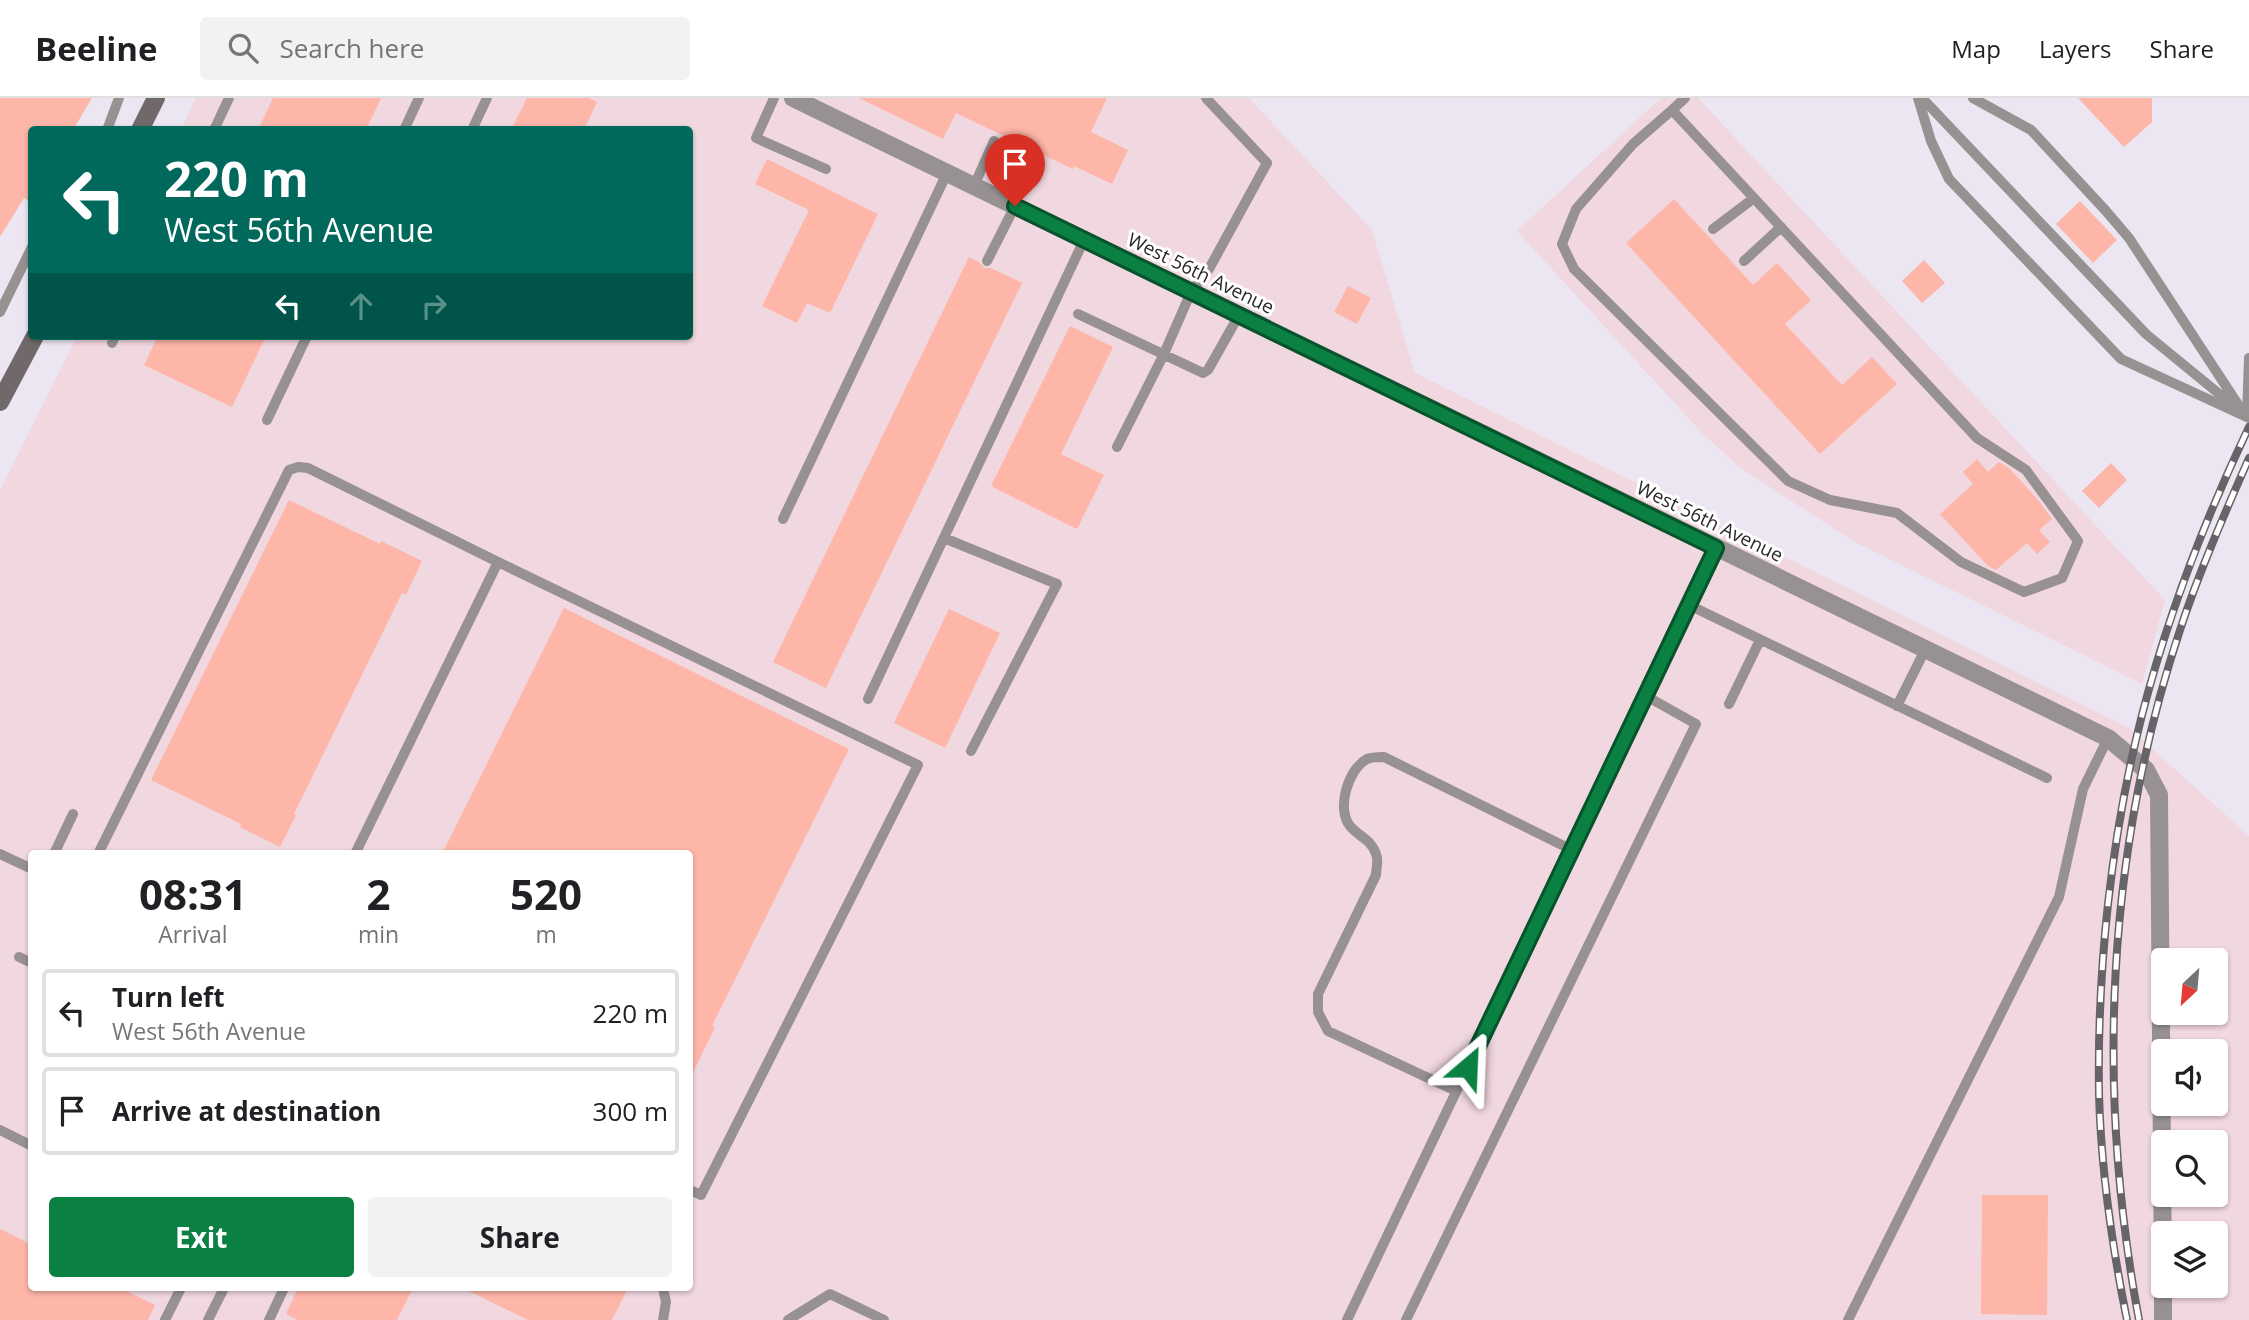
<!DOCTYPE html>
<html lang="en">
<head>
<meta charset="utf-8">
<style>
  :root { --surface:#fff; --page:#f2f2f2; --text:#202124; --muted:#757577; --line:#e0e0e0; --accent:#0b8043 }
  body { margin:0; font-family:"Open Sans",sans-serif; background:var(--page); color:var(--text); height:100vh; display:flex; flex-direction:column; font-size:26px; white-space:nowrap }
  * { box-sizing:border-box; margin:0 }
  p { font-size:23px; color:var(--muted) }
  .icon { flex:none; width:38px; height:38px; fill:none; stroke:currentColor; stroke-width:2; stroke-linecap:round; stroke-linejoin:round }
  .map { position:relative; flex:1; overflow:hidden }
  .details { position:absolute; left:28px; top:752px; width:665px; height:441px; display:flex; flex-direction:column; background:var(--surface); border-radius:7px; box-shadow:0 2px 5px #0004 }
  .details>* { flex:none }
  .hud { position:absolute; left:28px; top:28px; width:665px; height:214px; border-radius:7px; box-shadow:0 2px 5px #0004; background:#00695c; color:#fff; overflow:hidden }
  .needle { width:46px; rotate:206deg }
  .tools { position:absolute; left:2151px; top:850px; display:grid; gap:14px }
  .tools a { display:grid; place-items:center; width:77px; height:77px; border-radius:7px; background:var(--surface); box-shadow:0 2px 5px #0004; font-size:35px }
  .pin { position:absolute; display:grid; place-items:center; width:60px; height:60px; color:#fff; margin:-72px -30px; border-radius:50% 50% 50% 0; rotate:-45deg; box-shadow:0 0 7px #0007 }
  .pin .icon { rotate:45deg }
  .me { position:absolute; width:77px; margin:-38px; rotate:26deg; stroke-linejoin:round; filter:drop-shadow(0 0 5px #0008) }
  .turn { display:flex; align-items:center; gap:24px; height:147px; padding:0 21px; font-size:32px }
  .turn .icon { width:91px; height:91px; stroke-width:2.5 }
  .turn b { display:block; font-size:49px; line-height:60px }
  .lanes { display:flex; align-items:center; height:66px; padding:0 21px; background:#0003; justify-content:center; gap:35px; direction:ltr }
  .lanes .off { opacity:.35 }
  .eta { display:flex; justify-content:space-evenly; align-items:center; height:119px; text-align:center }
  .eta b { font-size:42px; font-weight:700; line-height:49px }
  .cta { display:flex; gap:14px; margin-top:auto; padding:14px 21px }
  .cta a { flex:1; height:80px; border-radius:7px; background:var(--accent); color:#fff; font-size:28px; font-weight:700; line-height:80px; text-align:center }
  .cta a+a { background:var(--page); color:var(--text) }
  ul { padding:0; list-style:none }
  li { display:flex; align-items:center; gap:21px; height:88px; margin:0 14px 10px; padding:0 7px; border:4px solid var(--line); border-radius:7px }
  li div { flex:1 }
  li b { display:block; font-size:26px }
  li em { font-style:normal }
  header { display:flex; align-items:center; gap:42px; box-sizing:border-box; height:98px; padding:0 35px; background:var(--surface); border-bottom:2px solid var(--line) }
  header strong { font-size:33px }
  nav { display:flex; gap:38px; margin-inline-start:auto; font-size:24px }
  .search { width:490px; height:63px; background:var(--page); display:flex; align-items:center; gap:18px; box-sizing:border-box; padding:0 24px; border-radius:7px; color:var(--muted); font-size:26px }
  .map>svg:first-child { display:block }
  .industrial { fill:#f1d7df; fill-rule:evenodd }
  .building { fill:#feb6a8 }
  .lines { fill:none; stroke-linecap:round; stroke-linejoin:round }
  .lane { stroke:#979192; stroke-width:10 }
  .street { stroke:#979192; stroke-width:18 }
  .secondary { stroke:#706869; stroke-width:18 }
  .rail-casing { stroke:#666369; stroke-width:8 }
  .rail { stroke:#fff; stroke-width:5; stroke-dasharray:16; stroke-linecap:butt }
  .route-casing { stroke:#07532c; stroke-width:18 }
  .route { stroke:#0b8043; stroke-width:12 }
  .labels { text-anchor:middle; dominant-baseline:central; stroke-width:6; stroke-linejoin:round; paint-order:stroke }
  .street-label { font-size:19px; fill:#2a282c; stroke:#fff }
</style>
</head>
<body>
<header>
<strong>Beeline</strong>
<div class="search"><svg class="icon" aria-label="search" viewBox="0 0 24 24"><circle cx="10" cy="10" r="6"/><path d="M15 15l6 6"/></svg>Search here</div>
<nav><a>Map</a><a>Layers</a><a>Share</a></nav>
</header>
<div class="map">
<svg width="2249" height="1222" viewBox="0 0 2249 1222">
  <rect width="100%" height="100%" fill="#ebe6f1"/>
  <path class="industrial" d="M196 0H1249L1372 132 1415 275 2129 630 2249 738V1222H0V392L77 238H690V32L181 31ZM32 756H690V1190H32ZM2163 863H2216V915H2163ZM2163 954H2216V1006H2163ZM2163 1045H2216V1097H2163ZM2163 1136H2216V1188H2163Z
    M1661 0H1698L2165 502 2142 586 1855 444 1739 369 1702 335 1517 133Z"/>
  <path class="building" d="M0 0H92L73 32H32V105L24 100 0 139Z
    M273 0H381L366 32H258Z
    M527 0H588L597 4 584 32H511Z
    M859 0H1107L1091 34 1128 52 1112 86 1074 68 1073 71 956 15 943 41Z
    M2078 0H2152V24L2124 49Z
    M767 61 878 116 830 215 807 205 797 225 762 208 809 112 755 86Z
    M1674 101 1753 187 1777 165 1811 202 1785 226 1842 287 1872 259 1897 286 1820 356 1626 145Z
    M2080 103 2117 142 2093 165 2056 126Z
    M969 159 979 164 984 170H991L1022 185 826 590 773 564Z
    M1924 162 1945 185 1922 205 1902 183Z
    M1348 188 1371 200 1357 226 1334 214Z
    M1070 228 1113 249 1061 356 1104 377 1077 431 991 388Z
    M158 238H266L232 309 144 267Z
    M1977 361 1988 374 1999 364 2009 370 2038 402 2052 421 2039 432 2050 444 2037 456 2027 445 1996 472 1988 468 1940 416 1973 386 1963 374Z
    M2111 365 2127 382 2099 410 2082 393Z
    M289 402 380 446 381 443 422 463 406 497 402 495 294 716 296 717 280 749 240 729 241 726 151 682Z
    M564 510 849 651 712 928 715 929 690 981V756H442Z
    M949 511 1000 535 945 650 894 625Z
    M1982 1097H2048L2047 1217 1981 1216Z
    M0 1131 32 1147V1190H120L155 1207 148 1222H0Z
    M298 1190H413L397 1222H297L286 1216Z
    M463 1190H628L612 1222H528Z"/>
  <g class="lines">
    <path class="lane" d="M774 0 756 40 826 71
      M1918 0 1931 43 1949 81 2121 261 2249 320
      M1922 0 2146 236 2234 308
      M1973 0 2031 32 2106 113 2129 140 2239 308
      M1672 12 1633 46 1576 111 1562 146 1574 171 1788 383 1830 402 1897 415 1961 464 2024 494 2062 480 2078 443 2026 372 1977 340 1672 12 1685 0
      M107 32 119 0
      M214 32 229 0
      M404 32 419 0
      M472 32 487 0
      M974 88 994 43
      M1713 131 1754 100
      M987 163 1015 108
      M1744 163 1781 129
      M0 214 32 149
      M1078 216 1203 275 1208 272 1239 217
      M112 245 115 238
      M2247 319 2249 260
      M267 322 307 238
      M1117 349 1163 258 1191 194 1209 171 1267 65 1206 0
      M783 421 947 75
      M944 440 1057 486 971 653
      M1689 507 2047 680
      M868 601 1084 142
      M1729 606 1760 542
      M1897 608 1925 552
      M0 756 32 771
      M54 756 73 716
      M98 756 289 372 298 369 308 370 498 464
      M355 756 498 464 918 667 701 1097 690 1092
      M19 859 32 865
      M1456 993 1328 933 1318 914V896L1376 777C1376 770 1379 762 1376 756 1371 741 1359 739 1350 728 1336 711 1348 671 1367 661 1371 659 1379 659 1384 659L1572 752
      M0 1032 32 1048
      M165 1222 181 1190
      M208 1222 224 1190
      M269 1222 284 1190
      M663 1222 666 1204 663 1190
      M788 1222 830 1196 884 1222
      M1347 1222 1716 450
      M1406 1222 1696 626 1646 598
      M1848 1222 2059 799 2083 691 2108 640"/>
    <path class="street" d="M793 0 2108 640 2146 672 2159 697 2163 1177
      M2163 1188V1222"/>
    <path class="secondary" d="M140 32 156 0
      M0 304 35 238"/>
    <g class="rail-casing">
      <path id="rail" d="M2127 1222C2112 1148 2101 1071 2099 996 2097 871 2111 738 2142 617 2167 520 2206 419 2249 329
        M2139 1222C2096 992 2106 755 2180 532 2199 474 2224 417 2249 360"/>
    </g>
    <use href="#rail" class="rail"/>
  </g>
  <g class="lines">
    <g class="route-casing">
      <path id="route" d="M1015 108 1716 450 1468 969"/>
    </g>
    <use href="#route" class="route"/>
  </g>
  <g class="labels">
    <g class="street-label">
      <text transform="translate(1201 175) rotate(26)">West 56th Avenue</text>
      <text transform="translate(1710 423) rotate(26)">West 56th Avenue</text>
    </g>
  </g>
</svg>
<div class="tools">
<a><svg class="needle" viewBox="-14 -14 28 28"><path d="M0-13l5 13h-10z" fill="#e53935"/><path d="M0 13l5-13h-10z" fill="#757577"/></svg></a>
<a><svg class="icon" aria-label="sound" viewBox="0 0 24 24"><path d="M4 9h4l5-4v14l-5-4H4zM17 9q2 3 0 6"/></svg></a>
<a><svg class="icon" aria-label="search" viewBox="0 0 24 24"><circle cx="10" cy="10" r="6"/><path d="M15 15l6 6"/></svg></a>
<a><svg class="icon" aria-label="layers" viewBox="0 0 24 24"><path d="M12 4l9 5-9 5-9-5zM3 14l9 5 9-5"/></svg></a>
</div>
<div class="pin" style="left:1015px;top:108px;background:#d93025"><svg class="icon" aria-label="arrive" viewBox="0 0 24 24"><path d="M6 21V4h12l-3 4 3 4H6"/></svg></div>
<svg class="me" style="left:1468px;top:969px" viewBox="-20 -20 40 40"><path d="M0-17L14 15 0 8-14 15z" fill="#0b8043" stroke="#fff" stroke-width="4"/></svg>
<div class="hud">
<div class="turn"><svg class="icon" aria-label="left" viewBox="0 0 24 24"><path d="M17 20v-9H6M10 6l-5 5 5 5"/></svg><div><b>220 m</b>West 56th Avenue</div></div>
<div class="lanes"><svg class="icon" aria-label="left" viewBox="0 0 24 24"><path d="M17 20v-9H6M10 6l-5 5 5 5"/></svg><svg class="icon off" aria-label="ahead" viewBox="0 0 24 24"><path d="M12 20V5M6 11l6-6 6 6"/></svg><svg class="icon off" aria-label="right" viewBox="0 0 24 24"><path d="M7 20v-9h11M14 6l5 5-5 5"/></svg></div>
</div>
<section class="details">
<div class="eta">
<div><b>08:31</b><p>Arrival</p></div>
<div><b>2</b><p>min</p></div>
<div><b>520</b><p>m</p></div>
</div>
<ul>
<li><svg class="icon" aria-label="left" viewBox="0 0 24 24"><path d="M17 20v-9H6M10 6l-5 5 5 5"/></svg><div><b>Turn left</b><p>West 56th Avenue</p></div><em>220 m</em></li>
<li><svg class="icon" aria-label="arrive" viewBox="0 0 24 24"><path d="M6 21V4h12l-3 4 3 4H6"/></svg><div><b>Arrive at destination</b></div><em>300 m</em></li>
</ul>
<div class="cta"><a>Exit</a><a>Share</a></div>
</section>
</div>
</body>
</html>
